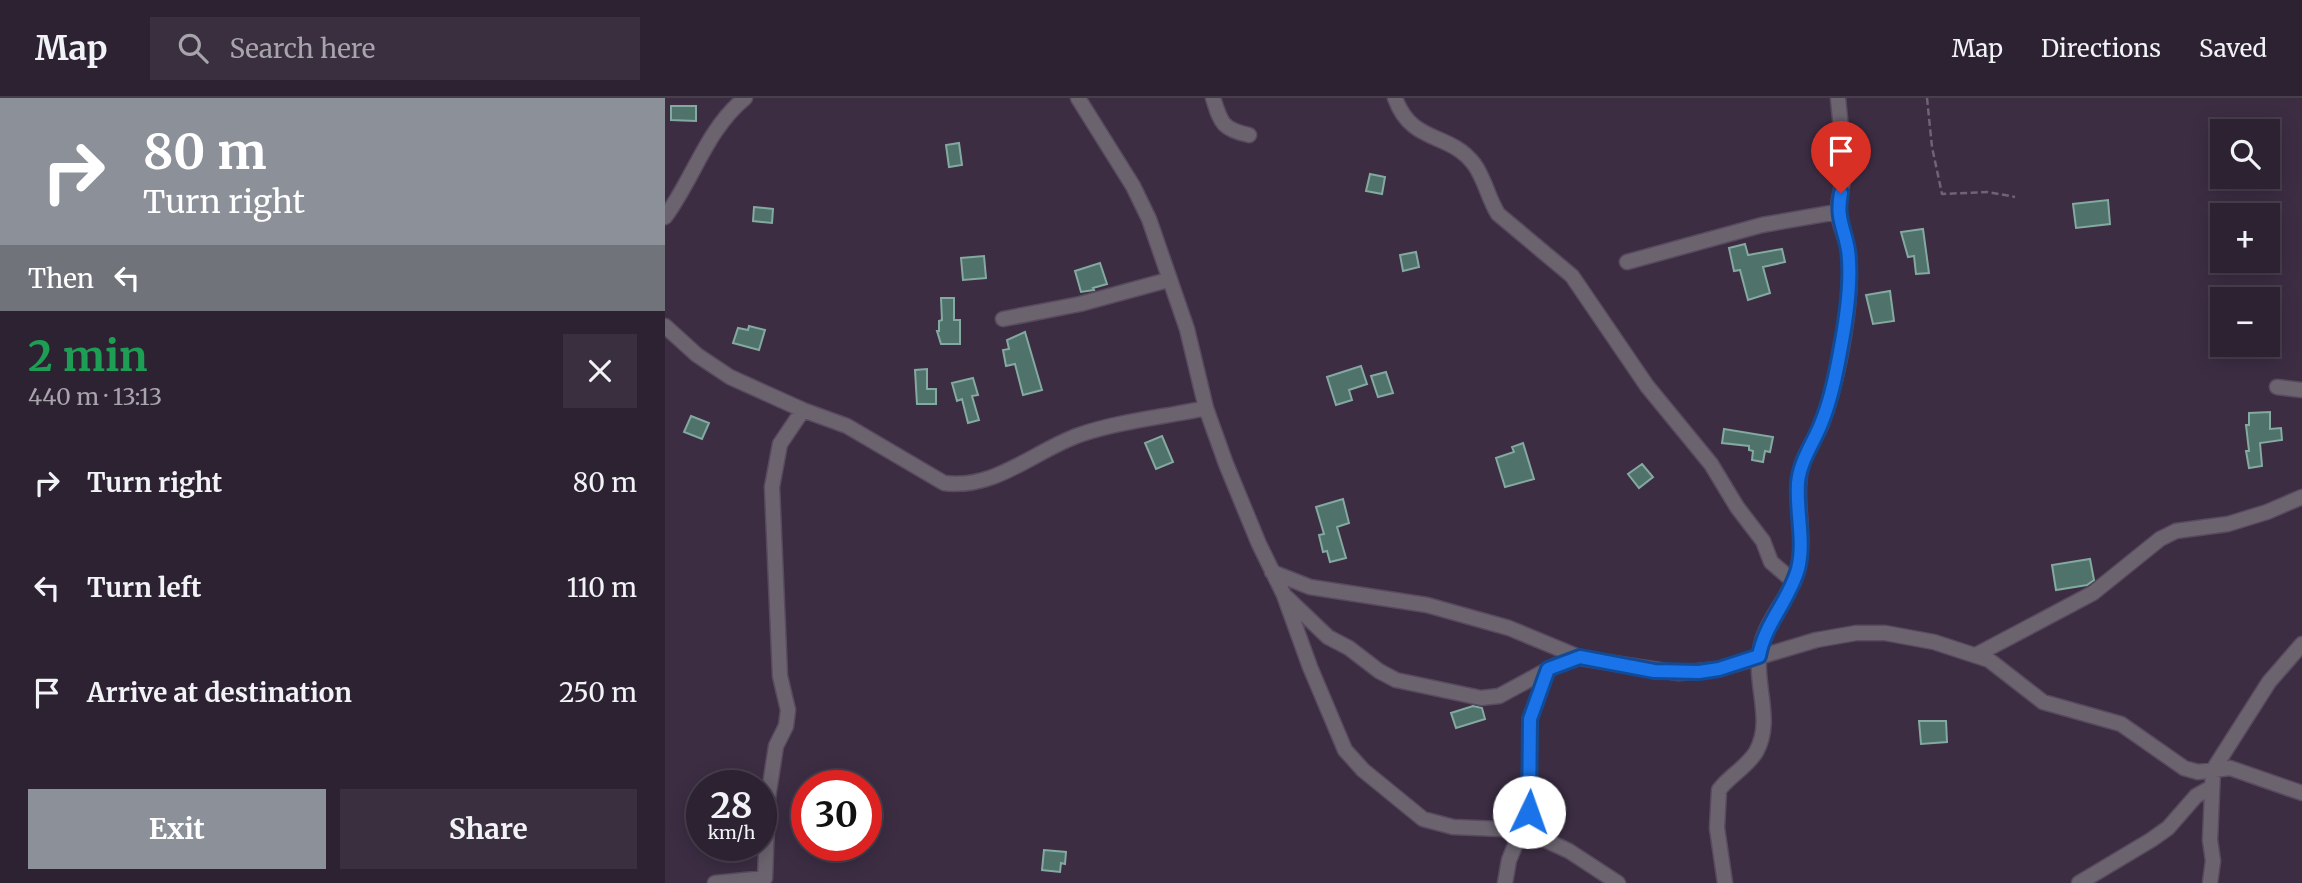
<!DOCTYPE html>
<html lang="en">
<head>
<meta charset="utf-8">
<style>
  :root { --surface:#2d2232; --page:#392f3e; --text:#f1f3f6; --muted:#a7a4ac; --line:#483f4d; --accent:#8c9099 }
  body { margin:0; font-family:Merriweather,serif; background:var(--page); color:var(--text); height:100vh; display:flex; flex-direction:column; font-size:26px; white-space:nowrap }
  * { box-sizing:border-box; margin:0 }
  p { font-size:23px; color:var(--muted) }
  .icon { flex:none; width:38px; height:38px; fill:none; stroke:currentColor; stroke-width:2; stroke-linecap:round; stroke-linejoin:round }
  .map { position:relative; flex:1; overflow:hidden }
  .drawer { display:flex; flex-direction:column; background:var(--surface); width:665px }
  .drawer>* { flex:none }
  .banner { background:#8c9099; color:#fff; overflow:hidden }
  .tools { position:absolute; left:1545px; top:21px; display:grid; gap:14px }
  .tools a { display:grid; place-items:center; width:70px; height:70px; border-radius:0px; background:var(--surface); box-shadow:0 4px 18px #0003,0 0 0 2px var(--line); font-size:35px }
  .speed { position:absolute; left:21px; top:672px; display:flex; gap:14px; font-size:35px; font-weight:700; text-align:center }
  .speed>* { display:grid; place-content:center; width:91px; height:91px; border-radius:50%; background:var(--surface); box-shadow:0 4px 18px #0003,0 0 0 2px var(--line); line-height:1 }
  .speed small { font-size:18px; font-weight:400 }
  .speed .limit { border:10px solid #d22; background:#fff; color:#111 }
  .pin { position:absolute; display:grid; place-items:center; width:60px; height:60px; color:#fff; margin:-72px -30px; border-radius:50% 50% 50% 0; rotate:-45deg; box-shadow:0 0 7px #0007 }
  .pin .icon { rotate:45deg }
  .me { position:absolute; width:77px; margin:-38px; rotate:3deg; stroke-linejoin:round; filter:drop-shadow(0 0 5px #0008) }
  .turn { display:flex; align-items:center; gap:24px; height:147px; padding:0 28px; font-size:32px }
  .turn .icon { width:91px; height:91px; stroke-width:2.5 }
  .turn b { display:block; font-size:49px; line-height:60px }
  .then { display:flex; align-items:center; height:66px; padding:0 28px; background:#0003; gap:14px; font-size:26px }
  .round { display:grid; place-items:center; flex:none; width:74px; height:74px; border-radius:0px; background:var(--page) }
  .overview { display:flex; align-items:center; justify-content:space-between; height:119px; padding:0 28px }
  h1 { font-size:42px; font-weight:700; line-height:52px; color:#1e9e55 }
  .button { display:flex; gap:14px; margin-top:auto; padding:14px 28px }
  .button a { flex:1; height:80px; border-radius:0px; background:var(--accent); color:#fff; font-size:28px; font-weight:700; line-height:80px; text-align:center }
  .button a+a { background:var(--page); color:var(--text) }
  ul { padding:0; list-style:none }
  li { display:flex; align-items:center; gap:21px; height:105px; padding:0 28px }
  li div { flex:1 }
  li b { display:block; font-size:26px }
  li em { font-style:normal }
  header { display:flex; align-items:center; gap:42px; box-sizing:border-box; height:98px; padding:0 35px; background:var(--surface); border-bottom:2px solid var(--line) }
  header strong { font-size:33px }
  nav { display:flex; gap:38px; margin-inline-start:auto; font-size:24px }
  .search { width:490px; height:63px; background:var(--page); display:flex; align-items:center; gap:18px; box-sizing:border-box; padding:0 24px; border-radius:0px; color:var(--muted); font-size:26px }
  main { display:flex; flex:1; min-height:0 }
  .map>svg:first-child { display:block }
  .building { fill:#4f726a; stroke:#84a9a0; stroke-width:2 }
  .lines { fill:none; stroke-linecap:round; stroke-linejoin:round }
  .minor-casing { stroke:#584a5f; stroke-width:17 }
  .path { stroke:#706376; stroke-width:2.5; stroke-dasharray:7 3.5; stroke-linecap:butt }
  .minor { stroke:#6b646f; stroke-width:14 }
  .route-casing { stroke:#114b97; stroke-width:18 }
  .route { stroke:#1a73e8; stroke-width:12 }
</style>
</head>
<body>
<header>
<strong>Map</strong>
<div class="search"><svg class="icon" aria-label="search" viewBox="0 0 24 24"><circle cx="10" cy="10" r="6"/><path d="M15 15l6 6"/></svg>Search here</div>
<nav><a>Map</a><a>Directions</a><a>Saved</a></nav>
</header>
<main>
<section class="drawer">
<div class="banner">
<div class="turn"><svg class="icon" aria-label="right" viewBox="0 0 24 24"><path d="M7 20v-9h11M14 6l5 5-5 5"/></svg><div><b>80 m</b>Turn right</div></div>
<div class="then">Then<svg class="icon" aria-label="left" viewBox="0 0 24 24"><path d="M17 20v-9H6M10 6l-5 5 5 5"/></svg></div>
</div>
<div class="overview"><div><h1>2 min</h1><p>440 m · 13:13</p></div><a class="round"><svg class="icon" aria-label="close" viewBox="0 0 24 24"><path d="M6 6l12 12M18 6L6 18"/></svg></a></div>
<ul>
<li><svg class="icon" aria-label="right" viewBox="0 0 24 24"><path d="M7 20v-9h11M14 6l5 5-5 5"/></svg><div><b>Turn right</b></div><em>80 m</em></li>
<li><svg class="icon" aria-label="left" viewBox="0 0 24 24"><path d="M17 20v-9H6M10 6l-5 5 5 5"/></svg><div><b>Turn left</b></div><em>110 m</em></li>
<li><svg class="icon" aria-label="arrive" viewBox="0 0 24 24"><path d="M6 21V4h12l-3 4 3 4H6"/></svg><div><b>Arrive at destination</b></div><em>250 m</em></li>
</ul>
<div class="button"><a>Exit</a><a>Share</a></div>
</section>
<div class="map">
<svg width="1637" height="785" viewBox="0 0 1637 785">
  <rect width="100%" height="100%" fill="#3c2d43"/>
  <path class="building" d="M6 8H31V23L6 22Z
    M294 45 297 67 284 69 281 47Z
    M705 76 720 79 717 96 701 93Z
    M1443 102 1445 126 1411 130 1408 106Z
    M89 109 108 111 107 125 88 123Z
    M1258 131 1264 175 1251 176 1249 158 1243 159 1236 134Z
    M1080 146 1083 157 1117 151 1120 164 1098 169 1105 195 1083 202 1075 172 1069 173 1064 150Z
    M751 154 754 169 738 173 735 157Z
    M319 158 321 180 298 182 296 160Z
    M435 165 442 186 428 190 429 192 416 194 410 173Z
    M1225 193 1229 223 1208 226 1201 197Z
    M276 200H289V222H295V246H276L272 233H274V223L277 222Z
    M84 228 100 232 94 252 68 245 73 230 83 232Z
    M360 234 377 292 358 297 350 266 341 268 338 252 344 251 342 242Z
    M696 268 702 286 684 292 687 302 671 307 662 279Z
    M262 271V291H271V306H252L250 272Z
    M721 274 728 295 713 299 706 278Z
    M308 280 313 297 307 298 314 322 303 325 297 301 292 303 287 285Z
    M1605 314V331L1616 330 1617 342 1595 345 1597 368 1584 370 1581 353H1584L1581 327H1584V315Z
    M26 318 44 325 37 341 19 334Z
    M1059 331 1108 339 1105 354 1100 353 1098 364 1087 362 1088 353 1084 352V348L1057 345Z
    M497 338 508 364 491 371 480 345Z
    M858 345 869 381 840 389 831 360 849 354 847 349Z
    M977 366 988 379 974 390 963 376Z
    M678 401 684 425 672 429 681 460 665 464 662 453 658 454 654 437 659 436 651 409Z
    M1425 461 1429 482 1422 487 1391 492 1387 467Z
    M808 608 817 610 820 621 791 630 786 615Z
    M1254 623H1281L1282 644 1256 646Z
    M379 752 401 754 400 766 396 765 395 774 377 772Z"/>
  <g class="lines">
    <g class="minor-casing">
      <path id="minor" d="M413 0 468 88 484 121 522 231 541 310 561 366 594 446 619 497 645 569 680 652 698 672 758 721 788 729 859 732 904 753 953 785
        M548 0C556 25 557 31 584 37
        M730 0C747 47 784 33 809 66 820 81 823 100 833 116L907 178 982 288 1046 366 1072 409 1098 443 1106 464 1129 484
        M0 119C29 80 41 32 80 0
        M962 164 1097 127 1172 114
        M338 221 415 206 503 182
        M0 228 32 257 65 279 138 312 182 328 279 385C330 392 369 353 414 337 454 323 500 319 541 310
        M1612 289 1637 292
        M607 474 645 489 762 507 844 530 914 559
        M619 497 663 539 684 550 714 573 731 582 816 600 834 598 897 564 915 560 1014 575 1054 571 1151 542 1191 535H1220L1269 544 1324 562 1378 604 1456 626 1519 670 1533 674 1565 670 1637 695
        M1311 557 1428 495 1495 441 1511 433 1563 426 1602 414 1637 399
        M50 785 100 780 103 700 111 648 121 628 123 612 115 578 107 389 115 346 138 312
        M840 785 844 762 864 714 865 621 883 571
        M1060 785 1052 730 1054 692C1064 678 1081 670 1091 654 1111 619 1084 581 1098 540 1107 514 1127 496 1133 469 1142 434 1127 398 1138 363 1143 350 1152 338 1157 325 1173 282 1190 198 1183 152 1181 140 1175 128 1173 116 1171 103 1179 88 1179 74 1179 50 1175 24 1173 0
        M1414 785 1486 742 1503 730 1531 698 1547 689
        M1545 785 1548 763 1545 742 1548 672 1604 584 1637 546"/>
    </g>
    <path class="path" d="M1262 0 1267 49 1277 96 1323 94 1350 99"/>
    <use href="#minor" class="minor"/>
  </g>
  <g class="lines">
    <g class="route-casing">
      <path id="route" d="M864 714 865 621 883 571 915 559 989 573 1034 574 1054 571 1094 558C1100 525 1124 503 1133 471 1140 443 1131 414 1133 385 1135 363 1148 346 1156 326 1167 299 1172 271 1177 243 1182 215 1187 180 1183 152 1179 129 1171 120 1176 95"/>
    </g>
    <use href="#route" class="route"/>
  </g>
</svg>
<div class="tools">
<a><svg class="icon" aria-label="search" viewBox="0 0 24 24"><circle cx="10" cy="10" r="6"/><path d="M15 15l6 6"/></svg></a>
<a>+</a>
<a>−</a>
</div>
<div class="speed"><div>28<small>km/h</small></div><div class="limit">30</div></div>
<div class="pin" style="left:1176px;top:95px;background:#d93025"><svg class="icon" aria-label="arrive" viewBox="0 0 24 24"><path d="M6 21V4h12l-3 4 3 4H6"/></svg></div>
<svg class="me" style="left:864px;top:714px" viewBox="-20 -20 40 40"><circle r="19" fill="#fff"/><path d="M0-13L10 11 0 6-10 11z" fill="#1a73e8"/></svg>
</div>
</main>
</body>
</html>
